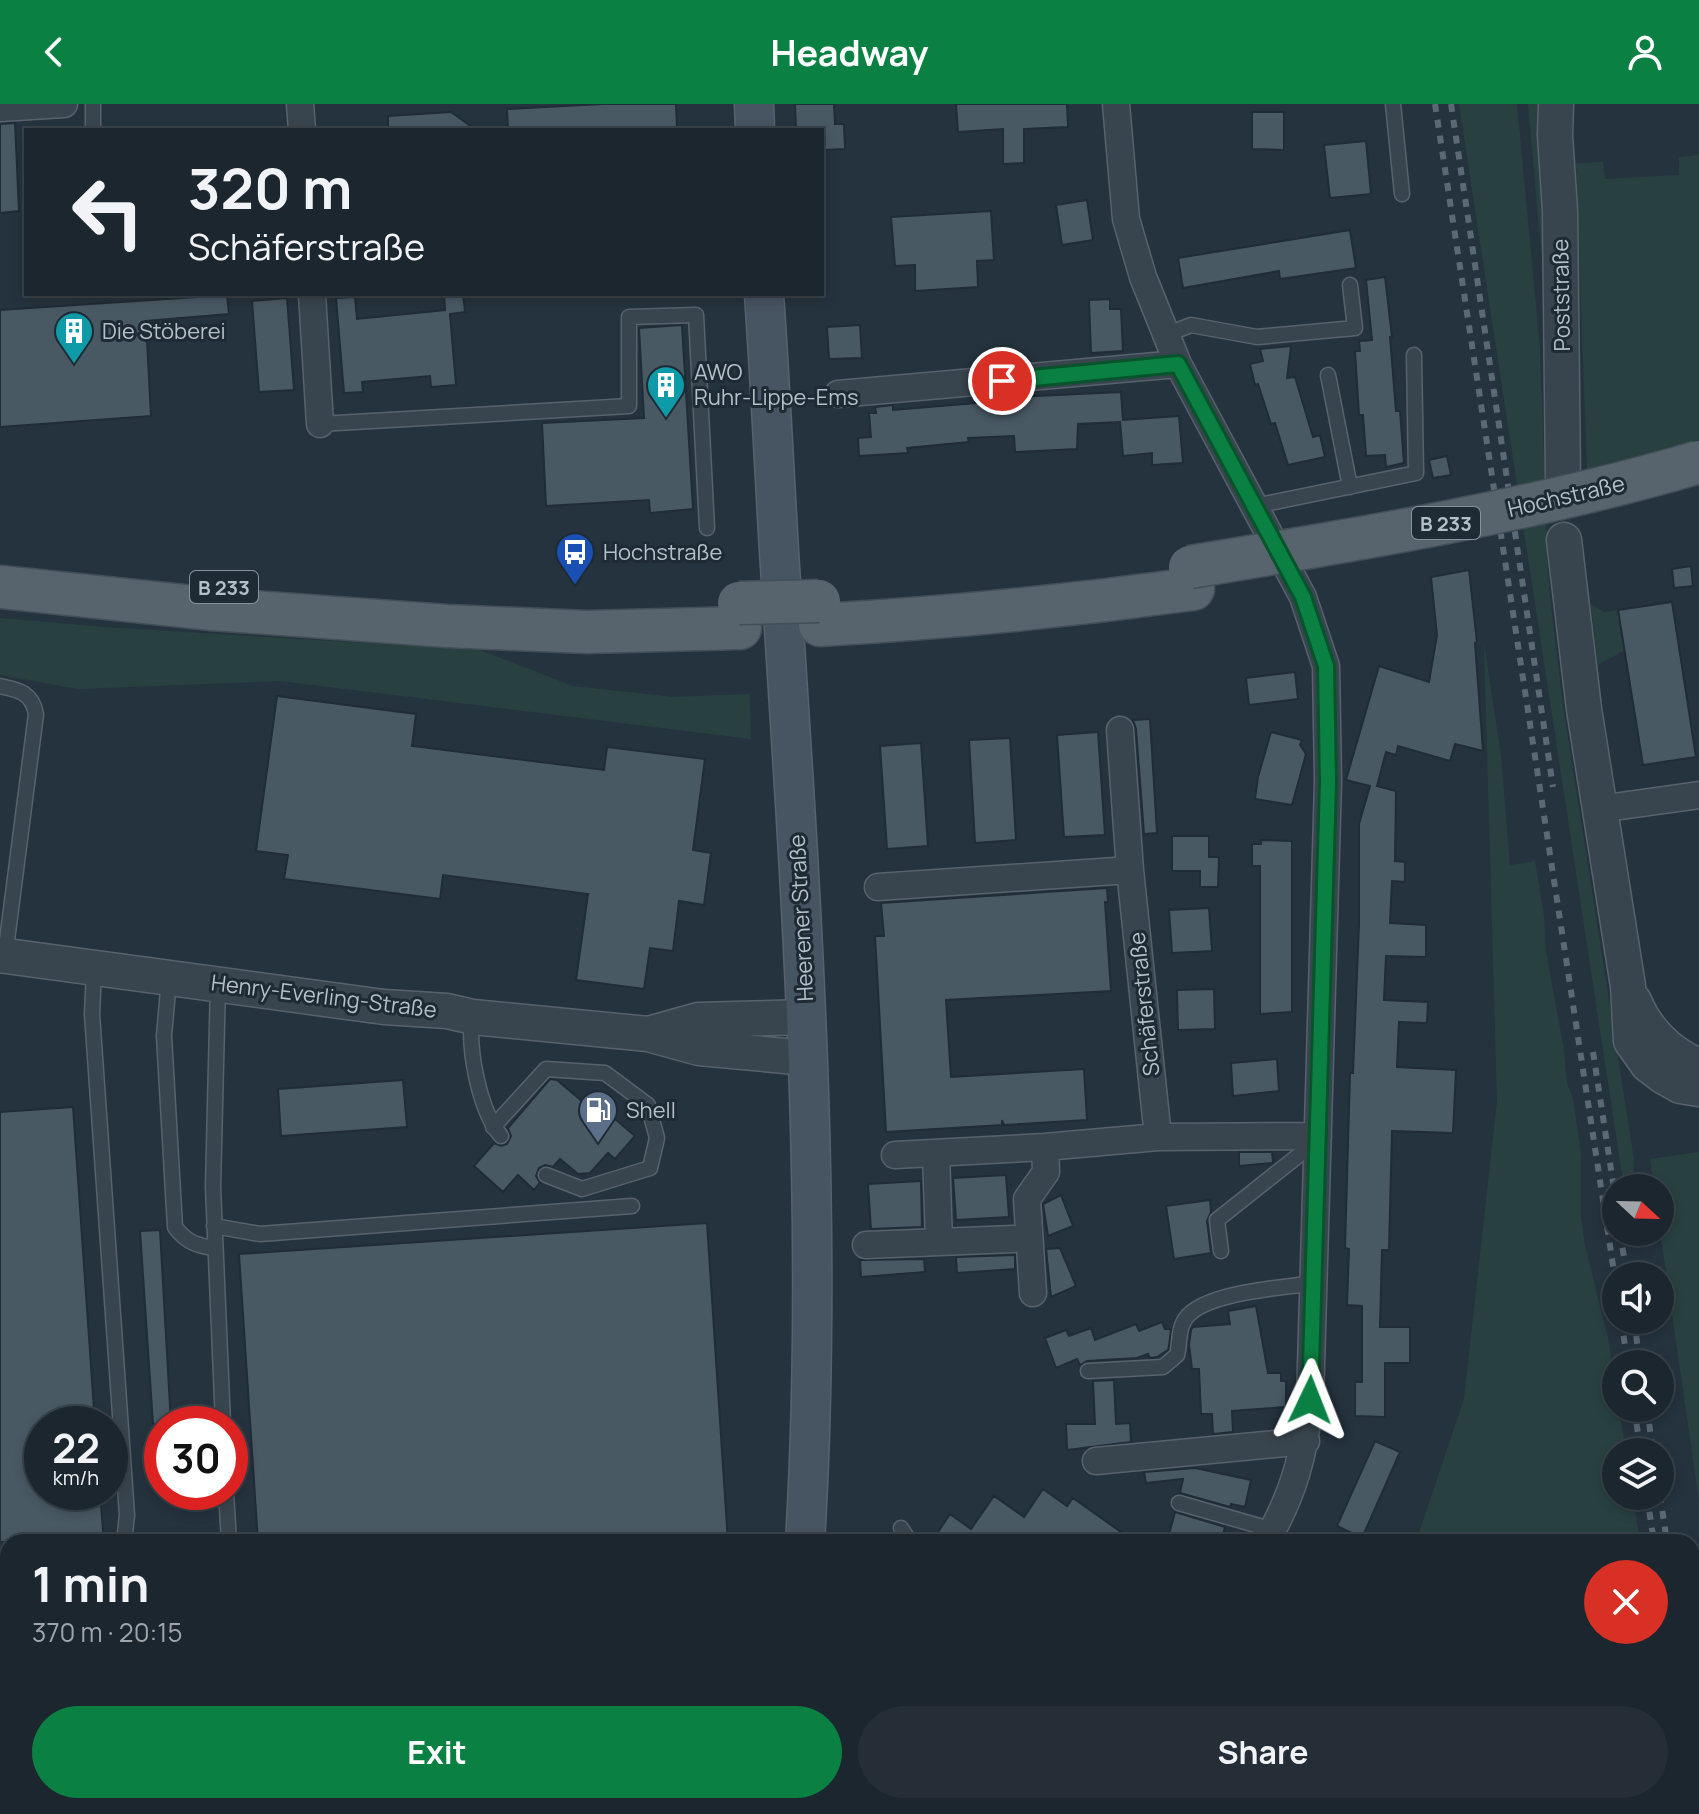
<!DOCTYPE html>
<html lang="en">
<head>
<meta charset="utf-8">
<style>
  :root { --surface:#1c262e; --page:#252e36; --text:#f1f3f6; --muted:#a0a5aa; --line:#3a434a; --accent:#0b8043 }
  body { margin:0; font-family:Manrope,sans-serif; background:var(--page); color:var(--text); height:100vh; display:flex; flex-direction:column; font-size:30px; white-space:nowrap }
  * { box-sizing:border-box; margin:0 }
  p { font-size:26px; color:var(--muted) }
  .icon { flex:none; width:44px; height:44px; fill:none; stroke:currentColor; stroke-width:2; stroke-linecap:round; stroke-linejoin:round }
  .map { position:relative; flex:1; overflow:hidden }
  .side { position:absolute; left:0px; top:1430px; width:1700px; height:280px; display:flex; flex-direction:column; background:var(--surface); border-radius:24px 24px 0 0; box-shadow:0 4px 12px #0003,0 0 0 2px var(--line) }
  .side>* { flex:none }
  .guide { position:absolute; left:24px; top:24px; width:800px; height:168px; border-radius:0px; box-shadow:0 4px 12px #0003,0 0 0 2px var(--line); background:#1c262e; color:var(--text); overflow:hidden }
  .needle { width:52px; rotate:112deg }
  .tools { position:absolute; left:1602px; top:1070px; display:grid; gap:16px }
  .tools a { display:grid; place-items:center; width:72px; height:72px; border-radius:50%; background:var(--surface); box-shadow:0 4px 12px #0003,0 0 0 2px var(--line); font-size:40px }
  .speed { position:absolute; left:24px; top:1302px; display:flex; gap:16px; font-size:40px; font-weight:700; text-align:center }
  .speed>* { display:grid; place-content:center; width:104px; height:104px; border-radius:50%; background:var(--surface); box-shadow:0 4px 12px #0003,0 0 0 2px var(--line); line-height:1 }
  .speed small { font-size:20px; font-weight:400 }
  .speed .limit { border:12px solid #d22; background:#fff; color:#111 }
  .pin { position:absolute; display:grid; place-items:center; width:68px; height:68px; color:#fff; margin:-34px; border:4px solid #fff; border-radius:50%; box-shadow:0 2px 8px #0007 }
  .me { position:absolute; width:88px; margin:-44px; rotate:2deg; stroke-linejoin:round; filter:drop-shadow(0 0 6px #0008) }
  .turn { display:flex; align-items:center; gap:28px; height:168px; padding:0 32px; font-size:36px }
  .turn .icon { width:104px; height:104px; stroke-width:2.5 }
  .turn b { display:block; font-size:56px; line-height:68px }
  .round { display:grid; place-items:center; flex:none; width:84px; height:84px; border-radius:42px; background:var(--page) }
  .head { display:flex; align-items:center; justify-content:space-between; height:136px; padding:0 32px }
  h1 { font-size:48px; font-weight:700; line-height:60px }
  .cta { display:flex; gap:16px; margin-top:auto; padding:16px 32px }
  .cta a { flex:1; height:92px; border-radius:48px; background:var(--accent); color:#fff; font-size:32px; font-weight:700; line-height:92px; text-align:center }
  .cta a+a { background:var(--page); color:var(--text) }
  header { display:flex; justify-content:space-between; align-items:center; height:104px; padding:0 32px; background:var(--accent); color:#fff; font-size:36px; font-weight:700 }
  .map>svg:first-child { display:block }
  .green { fill:#284140 }
  .building { fill:#495964; stroke:#202c36; stroke-width:2 }
  .lines { fill:none; stroke-linecap:round; stroke-linejoin:round }
  .service-casing { stroke:#57626c; stroke-width:17 }
  .minor-casing { stroke:#57626c; stroke-width:29 }
  .tertiary-casing { stroke:#57626c; stroke-width:37 }
  .secondary-casing { stroke:#57626c; stroke-width:41 }
  .primary-casing { stroke:#424e58; stroke-width:45 }
  .service { stroke:#39454e; stroke-width:14 }
  .minor { stroke:#39454e; stroke-width:26 }
  .tertiary { stroke:#39454e; stroke-width:34 }
  .secondary { stroke:#475461; stroke-width:38 }
  .primary { stroke:#57646e; stroke-width:42 }
  .rail { stroke:#5b6975; stroke-width:6; stroke-dasharray:8 8; stroke-linecap:butt }
  .primary-bridge-casing { stroke:#424e58; stroke-width:45; stroke-linecap:butt }
  .primary-bridge { stroke:#57646e; stroke-width:42 }
  .route-casing { stroke:#07532c; stroke-width:20 }
  .route { stroke:#0b8043; stroke-width:14 }
  .labels { text-anchor:middle; dominant-baseline:central; stroke-width:6; stroke-linejoin:round; paint-order:stroke }
  .shield { fill:#1e2a34; stroke:#88929c; stroke-width:2 }
  .shield-label { font-size:20px; font-weight:bold; fill:#b5bfc9 }
  .street-label { font-size:22px; fill:#b5bfc9; stroke:#1e2a34 }
  .poi-label { font-size:22px; fill:#b5bfc9; stroke:#1e2a34; text-anchor:start }
</style>
</head>
<body>
<header><svg class="icon" aria-label="back" viewBox="0 0 24 24"><path d="M15 5l-7 7 7 7"/></svg>Headway<svg class="icon" aria-label="person" viewBox="0 0 24 24"><circle cx="12" cy="8" r="4"/><path d="M4 21q1-7 8-7t8 7"/></svg></header>
<div class="map">
<svg width="1699" height="1710" viewBox="0 0 1699 1710">
  <rect width="100%" height="100%" fill="#25333e"/>
  <path class="green" d="M1459 0H1517L1540 244 1548 468 1552 511 1564 608 1634 1056 1633 1082 1626 1083 1623 1077Z
    M1528 0H1540L1550 247Z
    M1699 51V337L1587 365 1576 59 1603 58 1605 75 1679 71V53Z
    M1591 500 1604 508 1618 506 1625 546 1598 561Z
    M0 514 103 523 480 546 573 582 673 593 750 590 751 635 280 577 78 585 0 571Z
    M1484 539 1501 652 1510 761 1535 757 1544 812 1546 848 1564 946 1567 980 1573 994 1581 1051V1113L1585 1142 1608 1234 1616 1283V1304H1619L1626 1348H1616V1392H1633L1640 1438H1416L1464 1295 1497 997Z
    M1699 1048V1397L1660 1127V1084H1654L1650 1055Z
    M1251 1702H1356L1351 1710H1245Z
    M1506 1702H1681L1682 1710H1508Z"/>
  <path class="building" d="M603 0H676L677 23 632 26H508L507 5Z
    M795 0H834L835 20H844L845 45 824 46V26H796Z
    M956 0H1067L1068 23 1024 25V59L1003 60V25L958 28Z
    M451 8 476 26H388V12Z
    M1252 8H1284V46L1252 45Z
    M15 19 19 107 0 109V20Z
    M1366 37 1371 90 1330 94 1324 41Z
    M1087 96 1093 136 1062 141 1056 101Z
    M991 107 994 156 977 157 978 183 915 187V161L895 162 891 113Z
    M1350 126 1356 164 1280 175 1279 167 1183 184 1178 154Z
    M1385 173 1392 233H1390L1396 307H1400L1404 359 1386 363 1385 351 1366 352 1363 311H1359L1355 247H1360L1359 237 1372 236 1366 176Z
    M444 190H463L465 208 450 210 456 281 431 283 430 272 362 278 363 288 344 289 336 194 355 193 357 215 445 206Z
    M227 191 229 210 146 217 151 312 0 323V206Z
    M287 194 294 286 259 288 252 197Z
    M1110 195V205H1121L1123 247 1091 249 1089 196Z
    M682 221 693 405 650 409 649 396 546 402 542 319 644 314 639 224Z
    M860 221 862 254 829 255 827 223Z
    M1291 242 1287 274 1295 273 1313 333 1320 331 1325 353 1288 361 1275 319 1271 320 1258 280 1255 281 1250 260 1263 257 1260 245Z
    M1121 288 1123 316 1179 312 1183 359 1152 361V349L1123 352 1120 318 1078 320 1077 345 1015 348 1014 332 968 334 969 338 907 344 908 349 859 352 858 334 871 333 869 309H876L875 303 893 301V306L976 299V295Z
    M1447 352 1451 371 1433 374 1429 356Z
    M1691 462 1693 482 1674 484 1672 465Z
    M1469 466 1477 538 1475 539 1483 647 1455 640 1450 657 1398 642 1396 651 1386 648 1377 682 1396 687 1395 757 1405 758V778L1392 777 1390 819 1426 821V853L1386 852 1384 896 1428 898 1427 919 1399 918 1397 963 1456 966 1453 1029 1392 1027 1389 1146H1382L1380 1223H1410V1259H1385V1313L1355 1312V1278H1362V1202L1347 1201 1349 1145 1345 1144 1350 969H1353L1359 820V720L1370 682 1346 676 1379 562 1429 578 1437 531 1431 473Z
    M1672 498 1696 653 1643 661 1618 506Z
    M1295 568 1298 595 1249 601 1246 574Z
    M277 592 416 610 412 642 604 666 607 643 705 655 693 746 711 749 704 801 679 797 673 847 650 844 644 885 576 876 588 790 443 771 440 795 284 775 288 751 256 747Z
    M1150 615 1157 729 1144 730 1136 625 1133 616Z
    M1098 628 1105 731 1064 733 1057 631Z
    M1271 628 1302 636 1300 641 1306 650 1292 701 1255 695 1258 673Z
    M1010 634 1016 736 975 739 969 636Z
    M921 639 928 742 887 745 880 642Z
    M1172 732H1209V753H1219L1218 783H1200V767H1172Z
    M1261 736 1292 737V908L1260 910V762H1252V740H1261Z
    M1107 784 1108 798H1105L1111 887 946 896 951 973 1084 965 1087 1016 1004 1021 1002 1016V1021L886 1028 875 832H884L881 799Z
    M1209 804 1212 847 1172 849 1169 806Z
    M1214 885 1215 925 1178 926 1177 886Z
    M1277 955 1279 987 1233 992 1231 959Z
    M550 975 557 976 596 1009 601 1003 635 1032 615 1055 608 1049 590 1069 578 1070 560 1055 553 1063 545 1061 539 1064 536 1072 540 1079 534 1086 518 1071 503 1088 474 1062 494 1039 501 1042 507 1040 511 1032 508 1024Z
    M403 976 407 1023 281 1032 278 985Z
    M73 1003 95 1320H42V1388H100L104 1438H0V1008Z
    M1239 1048H1272L1273 1059 1239 1062Z
    M1006 1071 1009 1113 956 1116 953 1074Z
    M921 1077 922 1123 871 1125 868 1080Z
    M1061 1091 1073 1122 1048 1132 1043 1100Z
    M1210 1096 1211 1108 1207 1117 1211 1149 1174 1155 1166 1102Z
    M707 1119 728 1438H258L239 1150Z
    M160 1126 171 1320H153L140 1127Z
    M1060 1144 1076 1182 1051 1193 1046 1145Z
    M1015 1151V1165L957 1169 956 1153Z
    M924 1155 925 1168 861 1173 860 1156Z
    M1256 1202 1268 1269H1281V1277H1286V1303L1232 1307 1233 1328 1213 1330 1212 1310H1201L1199 1265H1192L1189 1240 1191 1226 1193 1223 1230 1220 1228 1207Z
    M1162 1218 1165 1225H1171L1169 1242 1168 1246 1157 1253 1150 1254 1148 1250 1137 1254 1087 1257 1080 1261 1077 1255 1056 1264 1045 1234 1066 1226 1069 1232 1091 1224 1095 1236 1136 1220 1139 1227Z
    M1114 1276 1116 1320 1130 1319 1131 1338 1067 1346 1066 1320H1095L1093 1277Z
    M1375 1337 1400 1348 1362 1434 1337 1422Z
    M1195 1364 1251 1376 1245 1403 1231 1400 1230 1403 1180 1389 1183 1375 1146 1379 1144 1368Z
    M1043 1385 1067 1402 1073 1394 1135 1438H952L938 1428 950 1410 971 1425 994 1392 1024 1413Z
    M1175 1408 1225 1423 1221 1438H1167Z"/>
  <g class="lines">
    <g class="service-casing">
      <path id="service" d="M93 0V26
        M1393 0 1402 90
        M1168 230 1191 221 1257 233 1355 224 1350 181
        M1328 271 1350 383
        M320 320 629 302V213L696 211 707 424
        M1255 402 1416 369 1414 251
        M0 582C20 586 32 589 36 610L5 852
        M94 865 92 910 127 1411 124 1438
        M169 875 164 932 175 1123C186 1138 197 1142 215 1144
        M218 879 213 1083 223 1320
        M472 913C468 946 479 1006 501 1032
        M493 1023 546 965 605 969 648 1001 657 1034 650 1064 582 1085 546 1071
        M214 1122 260 1130 632 1102
        M1221 1147 1217 1116 1318 1036
        M1088 1267 1163 1263 1177 1251C1180 1241 1178 1229 1183 1219 1196 1188 1283 1184 1314 1179
        M226 1388 229 1438
        M1179 1399 1273 1426
        M901 1424 910 1438
        M138 1702 139 1710
        M989 1710 991 1702"/>
    </g>
    <g class="minor-casing">
      <path id="minor" d="M300 0 302 26
        M1116 0 1126 115 1143 173 1178 260 1303 493 1326 562 1328 678 1310 1296C1304 1352 1294 1389 1266 1438
        M0 4 64 0
        M312 190 320 320
        M838 290 1178 260
        M1120 626 1130 766
        M1599 705 1699 691
        M878 783 1130 766 1158 1033
        M936 1049 939 1138
        M895 1051 1045 1043 1158 1033 1318 1032
        M866 1141 1013 1135
        M1033 1189 1027 1095 1046 1068 1045 1043
        M1096 1357 1306 1337
        M1077 1710 1083 1702"/>
    </g>
    <g class="tertiary-casing">
      <path id="tertiary" d="M1556 0 1555 31 1560 107 1563 376
        M1564 436 1584 605 1628 882 1631 937 1648 961 1664 973 1680 982 1699 985
        M0 851 384 903 447 907 473 913 648 930 699 944 807 954
        M1634 897C1647 928 1668 949 1699 962
        M648 930 698 916 806 913"/>
    </g>
    <g class="secondary-casing">
      <path id="secondary" d="M754 0 755 26
        M764 190C770 276 774 361 779 447 800 777 825 1108 805 1438
        M782 1710 783 1702"/>
    </g>
    <g class="primary-casing">
      <path id="primary" d="M0 483 212 505 447 522 587 528 740 524
        M820 521C945 514 1069 502 1193 485"/>
    </g>
    <use href="#service" class="service"/>
    <use href="#minor" class="minor"/>
    <use href="#tertiary" class="tertiary"/>
    <use href="#secondary" class="secondary"/>
    <use href="#primary" class="primary"/>
    <path class="rail" d="M1435 0 1616 1181
      M1451 0 1553 683
      M1593 948 1616 1098
      M1620 1128 1627 1172
      M1621 1216 1628 1260
      M1634 1216 1640 1260
      M1634 1304 1641 1348
      M1647 1304 1653 1348
      M1660 1391 1667 1438
      M1647 1392 1654 1438
      M1692 1605 1699 1652
      M1692 1692 1695 1710"/>
    <g class="primary-bridge-casing">
      <path id="primary-bridge" d="M1190 463C1361 435 1532 407 1699 358
        M739 499 819 497"/>
    </g>
    <use href="#primary-bridge" class="primary-bridge"/>
  </g>
  <g class="lines">
    <g class="route-casing">
      <path id="route" d="M1002 277 1178 260 1303 493 1326 562 1328 678 1310 1296"/>
    </g>
    <use href="#route" class="route"/>
  </g>
  <defs>
    <g id="building-pin" transform="scale(2)"><path d="M0 17L-7.5 6A9.5 9.5 0 1 1 7.5 6Z" fill="#0f9aa8" stroke="#1e2a34"/><path d="M-4-6H4V6H1V3H-1V6H-4ZM-2.5-4.3h1.7v1.8h-1.7ZM.8-4.3h1.7v1.8H.8ZM-2.5-1h1.7V.8h-1.7ZM.8-1h1.7V.8H.8Z" fill="#fff"/></g>
    <g id="bus-pin" transform="scale(2)"><path d="M0 17L-7.5 6A9.5 9.5 0 1 1 7.5 6Z" fill="#1a4fb4" stroke="#1e2a34"/><path d="M-5-6H5V4H4V6H2V4H-2V6H-4V4H-5ZM-3.5-4V0h7V-4ZM-3.5 1.2v1.5H-2V1.2ZM2 1.2v1.5H3.5V1.2Z" fill="#fff"/></g>
    <g id="fuel-pin" transform="scale(2)"><path d="M0 17L-7.5 6A9.5 9.5 0 1 1 7.5 6Z" fill="#5c6f8a" stroke="#1e2a34"/><path d="M-5.5-6h7V0h2V4h1.3V-2.5L3-4.5l.8-.8L6-3V5H2.5V1h-1V6h-7ZM-4.2-4.7v3.2H.2V-4.7Z" fill="#fff"/></g>
  </defs>
  <g fill-rule="evenodd">
    <use href="#building-pin" x="74" y="227"/>
    <use href="#building-pin" x="666" y="281"/>
    <use href="#bus-pin" x="575" y="448"/>
    <use href="#fuel-pin" x="598" y="1006"/>
  </g>
  <g class="labels">
    <g class="shield">
      <rect x="1412" y="403" width="68" height="32" rx="6"/>
      <rect x="190" y="467" width="68" height="32" rx="6"/>
    </g>
    <g class="shield-label">
      <text x="1446" y="419">B 233</text>
      <text x="224" y="483">B 233</text>
    </g>
    <g class="street-label">
      <text transform="translate(1561 191) rotate(-91)">Poststraße</text>
      <text transform="translate(1566 392) rotate(-13)">Hochstraße</text>
      <text transform="translate(801 814) rotate(-93)">Heerener Straße</text>
      <text transform="translate(324 892) rotate(7)">Henry-Everling-Straße</text>
      <text transform="translate(1144 900) rotate(-96)">Schäferstraße</text>
    </g>
    <g class="poi-label">
      <text x="102" y="227">Die Stöberei</text>
      <text x="694" y="268">AWO<tspan x="694" dy="25">Ruhr-Lippe-Ems</tspan></text>
      <text x="603" y="448">Hochstraße</text>
      <text x="626" y="1006">Shell</text>
    </g>
  </g>
</svg>
<div class="tools">
<a><svg class="needle" viewBox="-14 -14 28 28"><path d="M0-13l5 13h-10z" fill="#e53935"/><path d="M0 13l5-13h-10z" fill="#a0a5aa"/></svg></a>
<a><svg class="icon" aria-label="sound" viewBox="0 0 24 24"><path d="M4 9h4l5-4v14l-5-4H4zM17 9q2 3 0 6"/></svg></a>
<a><svg class="icon" aria-label="search" viewBox="0 0 24 24"><circle cx="10" cy="10" r="6"/><path d="M15 15l6 6"/></svg></a>
<a><svg class="icon" aria-label="layers" viewBox="0 0 24 24"><path d="M12 4l9 5-9 5-9-5zM3 14l9 5 9-5"/></svg></a>
</div>
<div class="speed"><div>22<small>km/h</small></div><div class="limit">30</div></div>
<div class="pin" style="left:1002px;top:277px;background:#d93025"><svg class="icon" aria-label="arrive" viewBox="0 0 24 24"><path d="M6 21V4h12l-3 4 3 4H6"/></svg></div>
<svg class="me" style="left:1310px;top:1296px" viewBox="-20 -20 40 40"><path d="M0-17L14 15 0 8-14 15z" fill="#0b8043" stroke="#fff" stroke-width="4"/></svg>
<div class="guide">
<div class="turn"><svg class="icon" aria-label="left" viewBox="0 0 24 24"><path d="M17 20v-9H6M10 6l-5 5 5 5"/></svg><div><b>320 m</b>Schäferstraße</div></div>
</div>
<section class="side">
<div class="head"><div><h1>1 min</h1><p>370 m · 20:15</p></div><a class="round" style="background:#d93025;color:#fff"><svg class="icon" aria-label="close" viewBox="0 0 24 24"><path d="M6 6l12 12M18 6L6 18"/></svg></a></div>
<div class="cta"><a>Exit</a><a>Share</a></div>
</section>
</div>
</body>
</html>
